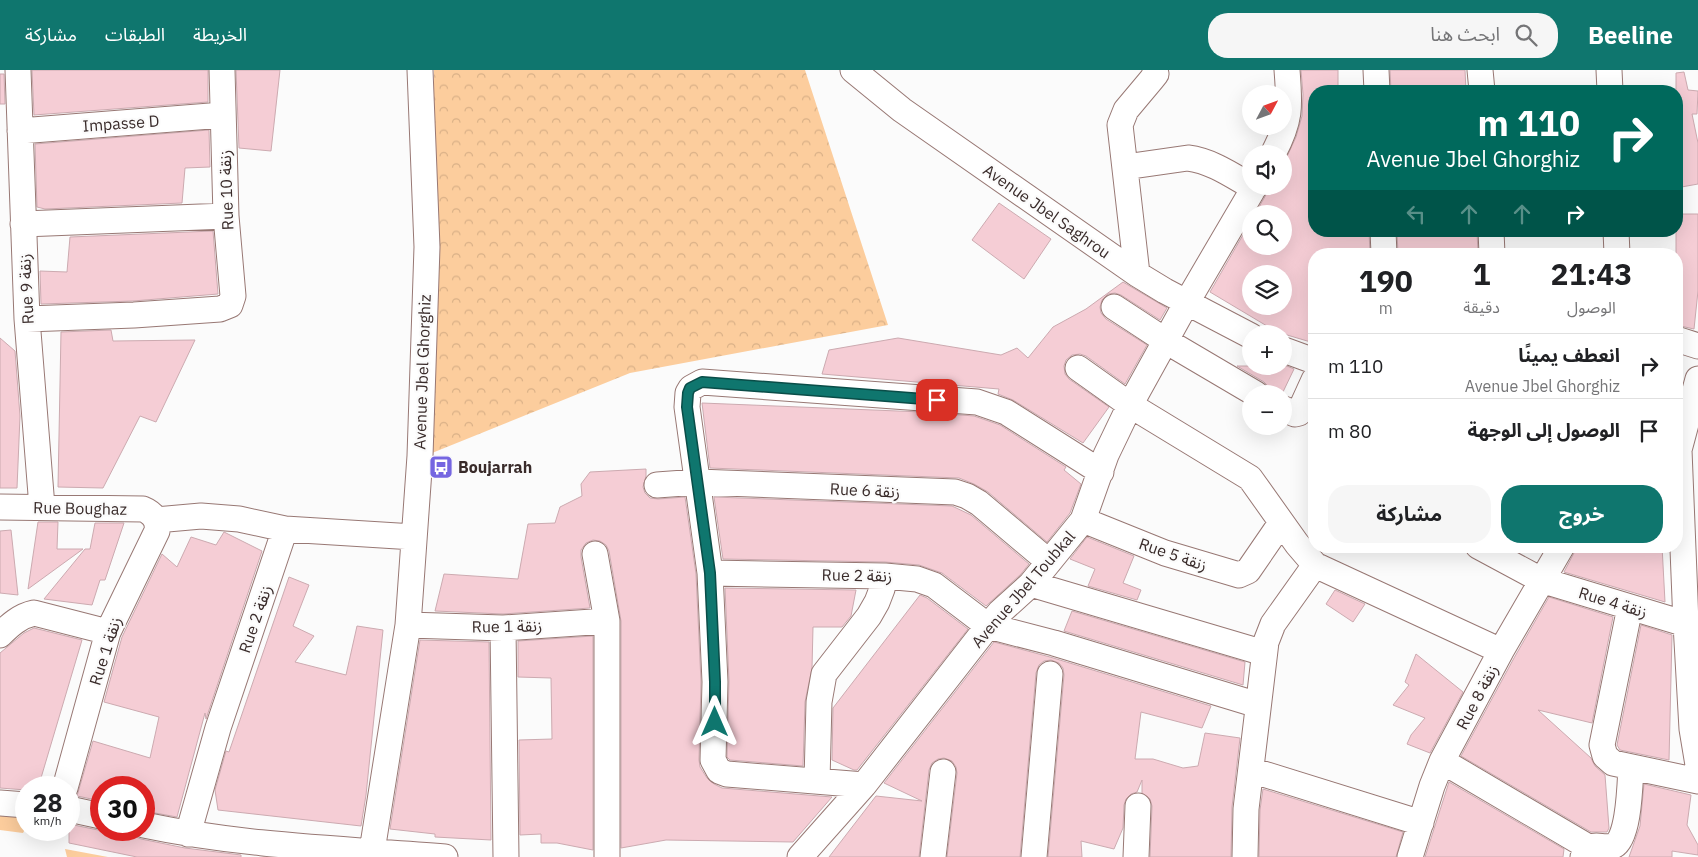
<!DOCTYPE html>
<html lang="ar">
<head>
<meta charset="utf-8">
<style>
  :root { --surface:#fff; --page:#f6f6f6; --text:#202124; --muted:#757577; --line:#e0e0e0; --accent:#0f766e }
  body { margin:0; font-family:"IBM Plex Sans","Noto Sans Arabic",sans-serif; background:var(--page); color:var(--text); direction:rtl; height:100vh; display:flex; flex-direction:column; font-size:19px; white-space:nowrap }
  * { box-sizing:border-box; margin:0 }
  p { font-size:16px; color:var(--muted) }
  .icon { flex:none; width:28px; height:28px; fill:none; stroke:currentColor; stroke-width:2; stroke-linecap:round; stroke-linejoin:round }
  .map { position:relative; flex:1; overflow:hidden; direction:ltr }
  .side { position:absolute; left:1308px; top:178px; width:375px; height:305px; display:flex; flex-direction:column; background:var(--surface); border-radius:20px; box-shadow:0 5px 20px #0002; direction:rtl }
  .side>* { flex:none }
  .hud { position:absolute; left:1308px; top:15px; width:375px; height:152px; border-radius:20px; box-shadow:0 5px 20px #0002; direction:rtl; background:#00695c; color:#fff; overflow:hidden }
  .needle { width:32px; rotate:49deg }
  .buttons { position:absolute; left:1242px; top:15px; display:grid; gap:10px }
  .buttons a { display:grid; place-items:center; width:50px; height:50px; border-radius:50%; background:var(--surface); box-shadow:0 5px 20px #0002; font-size:25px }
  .speed { position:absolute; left:15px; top:706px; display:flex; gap:10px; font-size:25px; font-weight:700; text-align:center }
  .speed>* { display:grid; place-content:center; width:65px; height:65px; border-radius:50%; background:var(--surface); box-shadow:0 5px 20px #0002; line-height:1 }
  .speed small { font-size:12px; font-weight:400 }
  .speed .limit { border:8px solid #d22; background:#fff; color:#111 }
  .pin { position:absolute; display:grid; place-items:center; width:42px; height:42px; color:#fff; margin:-21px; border-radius:10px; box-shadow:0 2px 8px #0006 }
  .me { position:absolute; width:55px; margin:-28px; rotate:0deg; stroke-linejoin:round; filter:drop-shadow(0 0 4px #0008) }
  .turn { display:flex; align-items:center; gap:18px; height:105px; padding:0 20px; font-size:22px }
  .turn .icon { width:65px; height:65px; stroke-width:2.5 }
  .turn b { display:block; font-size:35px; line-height:42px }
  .lanes { display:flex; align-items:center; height:48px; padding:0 20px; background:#0003; justify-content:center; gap:25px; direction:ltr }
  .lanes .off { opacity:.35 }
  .eta { display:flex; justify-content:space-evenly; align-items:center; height:85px; text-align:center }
  .eta b { font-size:30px; font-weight:700; line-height:35px }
  .button { display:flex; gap:10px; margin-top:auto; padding:10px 20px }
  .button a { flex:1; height:58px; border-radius:20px; background:var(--accent); color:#fff; font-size:20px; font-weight:700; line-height:58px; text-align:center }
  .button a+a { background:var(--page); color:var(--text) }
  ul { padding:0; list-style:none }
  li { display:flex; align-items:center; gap:15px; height:65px; padding:0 20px; border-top:1px solid var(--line) }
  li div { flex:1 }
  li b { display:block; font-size:19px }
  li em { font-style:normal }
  header { display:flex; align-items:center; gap:30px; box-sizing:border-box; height:70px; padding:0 25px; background:var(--accent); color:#fff }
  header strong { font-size:24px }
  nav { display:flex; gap:28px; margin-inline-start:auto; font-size:18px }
  .search { width:350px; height:45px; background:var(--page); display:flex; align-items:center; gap:12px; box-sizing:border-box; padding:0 18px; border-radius:20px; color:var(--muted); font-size:19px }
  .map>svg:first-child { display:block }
  .park { fill:url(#park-crowns) }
  .garden { fill:#fccd9d }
  .building { fill:#f5cdd5; stroke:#ccaab0; fill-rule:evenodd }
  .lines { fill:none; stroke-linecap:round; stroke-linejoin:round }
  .minor-casing { stroke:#987874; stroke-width:27 }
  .minor { stroke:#fff; stroke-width:25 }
  .route-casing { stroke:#0a4d48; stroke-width:12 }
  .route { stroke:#0f766e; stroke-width:9 }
  .labels { text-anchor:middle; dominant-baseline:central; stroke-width:4.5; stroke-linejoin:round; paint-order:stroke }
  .street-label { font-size:16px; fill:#392b2a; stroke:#fbfbfb }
  .poi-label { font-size:16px; font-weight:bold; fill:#392b2a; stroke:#fbfbfb; text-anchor:start }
</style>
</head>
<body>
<header>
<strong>Beeline</strong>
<div class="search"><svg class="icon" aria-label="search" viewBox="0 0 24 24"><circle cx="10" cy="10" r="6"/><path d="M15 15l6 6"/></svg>ابحث هنا</div>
<nav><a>الخريطة</a><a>الطبقات</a><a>مشاركة</a></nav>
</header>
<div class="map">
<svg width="1698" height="787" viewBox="0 0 1698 787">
  <defs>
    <pattern id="park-crowns" width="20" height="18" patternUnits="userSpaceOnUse" patternTransform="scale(1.25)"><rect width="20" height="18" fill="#fccd9d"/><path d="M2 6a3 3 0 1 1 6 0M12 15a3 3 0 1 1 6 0" fill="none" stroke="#d9b087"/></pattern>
  </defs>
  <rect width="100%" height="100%" fill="#fbfbfb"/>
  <path class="park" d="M434 0H805L888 255 630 303 432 383Z"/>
  <path class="garden" d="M26 740V757L23 763 0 760V742Z
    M65 779 108 787H67Z"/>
  <path class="building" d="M32 0H208V32L34 45Z
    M236 0H280L271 81 239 78Z
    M1301 0H1338V21H1314V161H1369L1370 184H1314V273L1277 262 1210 222 1251 151V176H1284V144H1255L1267 123 1269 116H1284V93L1296 67 1302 46 1303 24ZM1251 204H1284V236H1251Z
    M1390 0H1465L1466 21H1391Z
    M1684 2 1688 20 1698 21 1697 44H1692L1698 73V114L1676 118V3Z
    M0 4H4L5 34H0Z
    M209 60 210 97 185 98 182 133 45 139 37 137 35 74Z
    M999 133 1051 169 1024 209 972 170Z
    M1676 144H1698V221L1694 259 1676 255Z
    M213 161 218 224 133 231 41 234 40 201 67 202 70 167Z
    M1397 161H1477L1478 184H1398Z
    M1123 212 1167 238 1160 250 1121 225 1115 223 1108 224 1102 230 1100 237 1101 243 1106 249 1147 275 1125 314 1086 286 1080 284 1072 285 1066 290 1064 296 1065 304 1069 309 1109 337 1083 373 1013 330 998 324 999 319 822 304 829 280 898 268 1001 285 1017 278 1028 288 1053 257 1086 239Z
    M111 260 113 271 195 270 156 352 140 346 103 418 58 417 61 262Z
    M0 268 15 281 20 346 17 418H0Z
    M1237 296H1287L1294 299 1282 324H1270L1269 317 1264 312Z
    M702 333 922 342 974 346 1000 355 1066 397 1064 400 1081 414 1070 443 1047 472 988 422 974 414 959 408 710 398Z
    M646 399V406L643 417 645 423 650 428 658 429 685 427 696 504 701 612 699 690 700 697 707 708 714 714 722 718 832 727 793 772 666 770 621 778V551L609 481 606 475 600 471 593 470 586 473 581 480V487L590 538 503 544 435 541 444 504 518 509 528 454 555 453 560 437 582 426 581 414 590 402Z
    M714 427 952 436 971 445 1029 494 1021 504 986 536 942 503 919 495 885 492 723 489Z
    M38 452H58L57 479H83L28 519Z
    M95 453H124L105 510H100L92 535 44 529 85 479H90Z
    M11 460 18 525 0 523V461Z
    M224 462 262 481 206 649 205 643 177 747 144 741V718H101V731L77 726 93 671 150 688 159 647 104 632 122 567 162 484 177 497 191 467 216 475Z
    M1087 467 1134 486 1123 513 1141 520 1137 530 1088 516 1095 499 1070 489Z
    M1576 476H1662L1665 532 1564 502 1574 483Z
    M289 507 309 515 293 556 314 566 295 592 346 605 357 556 383 560 366 725 361 756 218 740 215 720 226 681 229 682Z
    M725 518 856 520 851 546 842 557H813L812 598 805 632 803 696 730 690 727 687 729 611Z
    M1335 520 1365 534 1353 552 1326 534Z
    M920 525 927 528 968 559 857 700H854L832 690 833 638Z
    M1549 527 1613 547 1592 653 1538 640 1591 688 1595 696 1605 705 1609 758 1607 762H1591L1461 686 1514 588Z
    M1072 541 1245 592 1243 615 1064 561Z
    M1641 555 1672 565 1669 690 1620 680 1617 675Z
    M34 558 82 570 38 718H26V720L0 718V583L24 563Z
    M593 566V780L557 773H541V764L520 765 519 670 552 669 551 608 518 607V571Z
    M420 570 489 572 491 770 435 767V764L390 759Z
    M994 572 1050 587 1211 636 1202 658 1141 642 1135 689H1153L1183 698 1198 696 1205 663 1240 668 1232 737 1231 787H1150L1152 736 1150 729 1142 723V710L1137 722 1131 724 1126 729 1124 735 1123 758 1114 779 1081 771 1082 787H1048L1064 605 1063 598 1059 593 1051 590 1044 591 1039 595 1036 603 1020 787H947L957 703 956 697 952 691 944 688 938 689 932 693 929 700 919 787H829L876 726 922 731 884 713Z
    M1416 584 1463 622 1430 683 1407 674 1411 665 1425 648 1393 635 1409 615 1405 612Z
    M1449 712 1564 779 1563 787H1425Z
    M1644 714 1691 725 1687 755 1698 775V785L1672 781V787H1629L1640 756Z
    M1263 719 1403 762 1396 787H1259L1260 740Z
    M69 754 98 760H131L134 766 141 769 185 778 241 785V787H137L69 773Z"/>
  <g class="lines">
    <g class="minor-casing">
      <path id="minor" d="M18 0 27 249 42 437
        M853 0 902 40 1137 204 1165 221 1251 266
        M1376 0 1377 21
        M1480 0 1482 21
        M1609 0 1610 21
        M20 61 223 45
        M1273 84C1291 50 1290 37 1287 0
        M1125 97 1188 88C1212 91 1233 106 1254 118
        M23 154 226 146
        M1383 161 1384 184
        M1491 161 1492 184
        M1616 161 1617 184
        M1137 204 1120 55 1126 40 1152 9 1156 4 1155 0
        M1114 237 1166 271 1256 324
        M27 249 134 245 220 239 230 235 233 226 226 146 222 0
        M1676 269 1698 276
        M1284 280 1314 291
        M1078 298 1130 335 1250 408 1297 474 1315 495 1501 581
        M1698 309 1679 380 1686 554 1692 659 1698 695
        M1284 339 1295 344 1299 343 1314 310
        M657 415 698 412 955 422 967 426 979 433 1049 492
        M0 437 143 439C153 443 159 451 157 461L108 562 65 718
        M156 450 201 446 239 449 285 459 218 658 188 764
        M1083 450 1165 483 1239 505 1248 501 1281 453
        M285 459 414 467
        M1478 476 1541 510 1686 554
        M595 484 607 551V787
        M710 503 885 506 917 509 934 515 988 556 1054 573 1258 635
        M1031 514 1264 583
        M1630 537 1602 675 1605 686 1613 693 1698 711
        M408 555 503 558 607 551
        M503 558 506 787
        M0 565C10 555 20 546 34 543L108 562
        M1442 691 1590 778
        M1251 700 1421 753
        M817 711 819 632 824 604 869 546 877 532 882 519 885 506
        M864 715 727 704 719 701 713 690 715 612 710 503 687 337 688 323 691 318 702 312 977 332 1006 342 1101 402
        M0 733 26 735
        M69 739 101 746
        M144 755C243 776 344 779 445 787
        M372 781 408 555 420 386 427 177 420 0
        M800 787 864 715 988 556 1000 542 1031 514 1083 450 1106 385 1130 335 1187 232 1255 116
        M933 787 943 702
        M1034 787 1050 604
        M1136 787 1138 736
        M1245 787 1246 739 1266 572 1273 554 1315 495
        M1410 787 1432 716 1442 691 1501 581 1562 476
        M1583 787C1593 768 1599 780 1613 776 1629 771 1630 713 1631 697"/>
    </g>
    <use href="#minor" class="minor"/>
  </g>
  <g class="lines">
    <g class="route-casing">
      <path id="route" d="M715 652V612L710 503 687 337 688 323 690 318 702 312 937 330"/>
    </g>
    <use href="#route" class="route"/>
  </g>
  <defs>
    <g id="bus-square" transform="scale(1.25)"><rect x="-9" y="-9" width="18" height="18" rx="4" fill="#7566e1" stroke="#fbfbfb"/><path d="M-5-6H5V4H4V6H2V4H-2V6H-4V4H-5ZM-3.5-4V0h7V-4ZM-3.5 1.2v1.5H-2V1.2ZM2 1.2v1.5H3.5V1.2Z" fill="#fff"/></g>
  </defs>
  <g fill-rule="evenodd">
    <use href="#bus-square" x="441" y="397"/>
  </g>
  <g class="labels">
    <g class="street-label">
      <text transform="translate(121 53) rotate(-4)">Impasse D</text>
      <text transform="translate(226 120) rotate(-92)">Rue 10 زنقة</text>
      <text transform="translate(1047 141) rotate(35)">Avenue Jbel Saghrou</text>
      <text transform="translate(26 219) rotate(-93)">Rue 9 زنقة</text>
      <text transform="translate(422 302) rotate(-88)">Avenue Jbel Ghorghiz</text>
      <text transform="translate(865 420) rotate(3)">Rue 6 زنقة</text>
      <text transform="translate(80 438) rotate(1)">Rue Boughaz</text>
      <text transform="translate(1173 484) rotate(19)">Rue 5 زنقة</text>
      <text transform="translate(857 505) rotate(1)">Rue 2 زنقة</text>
      <text transform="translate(1023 519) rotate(-49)">Avenue Jbel Toubkal</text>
      <text transform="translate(1613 532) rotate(17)">Rue 4 زنقة</text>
      <text transform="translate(255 549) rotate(-71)">Rue 2 زنقة</text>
      <text transform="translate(507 556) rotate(-1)">Rue 1 زنقة</text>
      <text transform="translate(105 581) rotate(-72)">Rue 1 زنقة</text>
      <text transform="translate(1477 627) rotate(-62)">Rue 8 زنقة</text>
    </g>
    <g class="poi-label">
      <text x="458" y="397">Boujarrah</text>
    </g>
  </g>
</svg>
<div class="buttons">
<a><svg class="needle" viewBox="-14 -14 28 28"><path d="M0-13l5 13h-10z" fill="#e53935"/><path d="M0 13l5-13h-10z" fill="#757577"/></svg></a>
<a><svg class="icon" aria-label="sound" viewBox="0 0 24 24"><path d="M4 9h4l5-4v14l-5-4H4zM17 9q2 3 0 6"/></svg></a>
<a><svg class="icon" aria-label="search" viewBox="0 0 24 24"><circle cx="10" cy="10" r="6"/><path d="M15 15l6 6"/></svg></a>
<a><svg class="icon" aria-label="layers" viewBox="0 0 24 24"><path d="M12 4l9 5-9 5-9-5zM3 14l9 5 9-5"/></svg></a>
<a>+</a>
<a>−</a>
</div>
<div class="speed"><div>28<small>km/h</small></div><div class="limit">30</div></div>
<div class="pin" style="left:937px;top:330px;background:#d93025"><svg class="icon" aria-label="arrive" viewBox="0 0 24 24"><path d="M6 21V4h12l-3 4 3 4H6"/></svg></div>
<svg class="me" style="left:715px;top:652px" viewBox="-20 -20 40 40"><path d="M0-17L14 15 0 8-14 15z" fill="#0f766e" stroke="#fff" stroke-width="4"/></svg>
<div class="hud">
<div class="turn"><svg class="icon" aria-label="right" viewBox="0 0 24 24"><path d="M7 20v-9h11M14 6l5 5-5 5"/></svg><div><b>110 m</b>Avenue Jbel Ghorghiz</div></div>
<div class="lanes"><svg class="icon off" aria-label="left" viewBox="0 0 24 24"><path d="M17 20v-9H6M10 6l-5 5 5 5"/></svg><svg class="icon off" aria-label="ahead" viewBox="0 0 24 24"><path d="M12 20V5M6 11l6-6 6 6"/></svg><svg class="icon off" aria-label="ahead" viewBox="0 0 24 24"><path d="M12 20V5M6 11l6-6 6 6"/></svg><svg class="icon" aria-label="right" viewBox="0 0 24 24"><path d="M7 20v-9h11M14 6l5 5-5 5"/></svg></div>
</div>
<section class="side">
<div class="eta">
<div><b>21:43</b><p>الوصول</p></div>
<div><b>1</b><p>دقيقة</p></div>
<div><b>190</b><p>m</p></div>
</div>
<ul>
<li><svg class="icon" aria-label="right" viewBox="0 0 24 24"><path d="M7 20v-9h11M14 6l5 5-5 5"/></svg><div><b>انعطف يمينًا</b><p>Avenue Jbel Ghorghiz</p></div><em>110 m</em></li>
<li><svg class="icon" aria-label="arrive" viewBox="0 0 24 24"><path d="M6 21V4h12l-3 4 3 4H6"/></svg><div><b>الوصول إلى الوجهة</b></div><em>80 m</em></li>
</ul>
<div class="button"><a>خروج</a><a>مشاركة</a></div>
</section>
</div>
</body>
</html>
